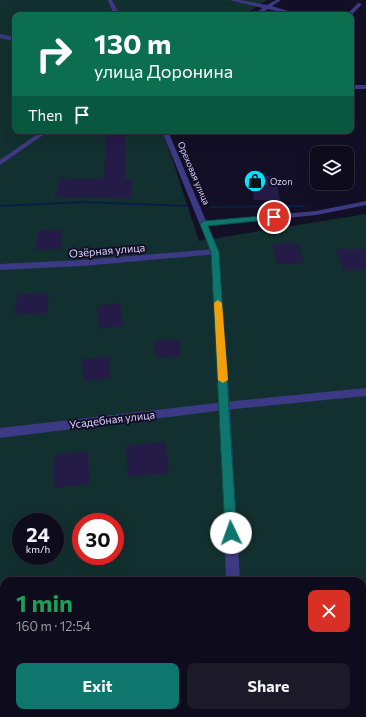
<!DOCTYPE html>
<html lang="en">
<head>
<meta charset="utf-8">
<style>
  :root { --surface:#0e0b1c; --page:#1c1929; --text:#f1f3f6; --muted:#9b9ba3; --line:#2e2b3b; --accent:#0f766e }
  body { margin:0; font-family:Commissioner,sans-serif; background:var(--page); color:var(--text); height:100vh; display:flex; flex-direction:column; font-size:15px; white-space:nowrap }
  * { box-sizing:border-box; margin:0 }
  p { font-size:13px; color:var(--muted) }
  .icon { flex:none; width:22px; height:22px; fill:none; stroke:currentColor; stroke-width:2; stroke-linecap:round; stroke-linejoin:round }
  .map { position:relative; flex:1; overflow:hidden }
  .panel { position:absolute; left:0px; top:577px; width:366px; height:140px; display:flex; flex-direction:column; background:var(--surface); border-radius:12px 12px 0 0; box-shadow:0 4px 16px #0002,0 0 0 1px var(--line) }
  .panel>* { flex:none }
  .hud { position:absolute; left:12px; top:12px; width:342px; height:122px; border-radius:8px; box-shadow:0 4px 16px #0002,0 0 0 1px var(--line); background:#0b6e4f; color:#fff; overflow:hidden }
  .buttons { position:absolute; left:310px; top:146px; display:grid; gap:8px }
  .buttons a { display:grid; place-items:center; width:44px; height:44px; border-radius:8px; background:var(--surface); box-shadow:0 4px 16px #0002,0 0 0 1px var(--line); font-size:20px }
  .speed { position:absolute; left:12px; top:513px; display:flex; gap:8px; font-size:20px; font-weight:700; text-align:center }
  .speed>* { display:grid; place-content:center; width:52px; height:52px; border-radius:50%; background:var(--surface); box-shadow:0 4px 16px #0002,0 0 0 1px var(--line); line-height:1 }
  .speed small { font-size:10px; font-weight:400 }
  .speed .limit { border:6px solid #d22; background:#fff; color:#111 }
  .pin { position:absolute; display:grid; place-items:center; width:34px; height:34px; color:#fff; margin:-17px; border:2px solid #fff; border-radius:50%; box-shadow:0 1px 4px #0007 }
  .me { position:absolute; width:44px; margin:-22px; rotate:357deg; stroke-linejoin:round; filter:drop-shadow(0 0 3px #0008) }
  .turn { display:flex; align-items:center; gap:14px; height:84px; padding:0 16px; font-size:18px }
  .turn .icon { width:52px; height:52px; stroke-width:2.5 }
  .turn b { display:block; font-size:28px; line-height:34px }
  .then { display:flex; align-items:center; height:38px; padding:0 16px; background:#0003; gap:8px; font-size:15px }
  .round { display:grid; place-items:center; flex:none; width:42px; height:42px; border-radius:8px; background:var(--page) }
  .headline { display:flex; align-items:center; justify-content:space-between; height:68px; padding:0 16px }
  h1 { font-size:24px; font-weight:700; line-height:30px; color:#1e9e55 }
  .action { display:flex; gap:8px; margin-top:auto; padding:8px 16px }
  .action a { flex:1; height:46px; border-radius:8px; background:var(--accent); color:#fff; font-size:16px; font-weight:700; line-height:46px; text-align:center }
  .action a+a { background:var(--page); color:var(--text) }
  .map>svg:first-child { display:block }
  .green { fill:#12302f; fill-rule:evenodd }
  .lines { fill:none; stroke-linecap:round; stroke-linejoin:round }
  .stream { fill:#0a1f44; fill-rule:evenodd }
  .building { fill:#241b47 }
  .lane { fill:#3d3a85; fill-rule:evenodd }
  .street { fill:#3d3a85; fill-rule:evenodd }
  .route { fill:#0f766e; stroke:#0a4d48 }
  .slow { fill:#f59e0b }
  .labels { text-anchor:middle; dominant-baseline:central; stroke-width:4; stroke-linejoin:round; paint-order:stroke }
  .far-street-label { font-size:9px; fill:#d9d4ff; stroke:#130f26 }
  .far-poi-label { font-size:9px; fill:#d9d4ff; stroke:#130f26; text-anchor:start }
  .street-label { font-size:11px; fill:#d9d4ff; stroke:#130f26 }
</style>
</head>
<body>
<div class="map">
<svg width="366" height="717" viewBox="0 0 366 717">
  <rect width="100%" height="100%" fill="#130f26"/>
  <path class="green" d="M0 0H267L244 15H15V131H163L199 241 366 214V717H0ZM21 522H55V556H21ZM81 522H115V556H81ZM4 581H362V713H4Z"/>
  <g class="lines">
    <path class="stream" d="M84 201 187 205 189 206 187 207 84 203 0 207V205Z
      M303 205 305 206V207L211 208 209 207 211 206Z"/>
  </g>
  <path class="building" d="M125 135V179H133L131 198 55 197 60 178 104 179 106 136Z
    M251 176H276L280 200H254Z
    M63 230 61 249 35 250 38 231Z
    M298 243 304 263 278 264 272 244Z
    M336 249H366V270H343Z
    M49 293 47 313 14 315 18 294Z
    M120 303 123 326 99 329 97 306Z
    M178 339 181 356 157 358 154 341Z
    M109 356 111 378 83 381 82 359Z
    M165 442 169 473 128 477 126 446Z
    M88 451 89 484 54 488V455Z"/>
  <g class="lines">
    <path class="lane" d="M127 12 129 15H114Z
      M351 85H366V89H351Z
      M42 131H49L0 165V160Z
      M215 249 218 250 219 252 218 254 82 266 0 270V264L82 260Z
      M366 388V396L225 410 0 438V428L225 402Z"/>
    <path class="street" d="M108 0H112L120 15H114Z
      M229 0H239L267 5 276 0H281L272 6 301 15H292L268 9 258 15H251L263 8Z
      M358 3 362 4 351 16 346 15Z
      M0 34 15 37V41L0 38Z
      M162 131H168L206 221 316 211 366 201V205L316 215 208 226 219 252 230 406 240 581H226L220 406 211 252Z
      M366 632V646L362 647V633Z
      M4 687V701L0 702V688Z
      M236 713H252L253 717H237Z"/>
  </g>
  <path class="route" d="M274 215 276 216V219L208 226 219 252 237 533 235 537 231 539 227 537 225 533 211 252 200 224 204 221Z"/>
  <path class="slow" d="M218 300 222 303 228 380 223 383 218 380 214 303Z"/>
  <defs>
    <g id="shop-disc" transform="scale(1.15)"><circle r="9.5" fill="#00e5ff" stroke="#130f26"/><path d="M-5-2.5h2.3a2.7 3.5 0 0 1 5.4 0H5L5.5 6h-11ZM-1.5-2.5h3a1.5 2.3 0 0 0-3 0Z" fill="#111"/></g>
  </defs>
  <g fill-rule="evenodd">
    <use href="#shop-disc" x="255" y="181"/>
  </g>
  <g class="labels">
    <g class="far-street-label">
      <text transform="translate(194 173) rotate(67)">Ореховая улица</text>
    </g>
    <g class="far-poi-label">
      <text x="270" y="181">Ozon</text>
    </g>
    <g class="street-label">
      <text transform="translate(107 250) rotate(-5)">Озёрная улица</text>
      <text transform="translate(112 419) rotate(-7)">Усадебная улица</text>
    </g>
  </g>
</svg>
<div class="buttons">
<a><svg class="icon" aria-label="layers" viewBox="0 0 24 24"><path d="M12 4l9 5-9 5-9-5zM3 14l9 5 9-5"/></svg></a>
</div>
<div class="speed"><div>24<small>km/h</small></div><div class="limit">30</div></div>
<div class="pin" style="left:274px;top:217px;background:#d93025"><svg class="icon" aria-label="arrive" viewBox="0 0 24 24"><path d="M6 21V4h12l-3 4 3 4H6"/></svg></div>
<svg class="me" style="left:231px;top:533px" viewBox="-20 -20 40 40"><circle r="19" fill="#fff"/><path d="M0-13L10 11 0 6-10 11z" fill="#0f766e"/></svg>
<div class="hud">
<div class="turn"><svg class="icon" aria-label="right" viewBox="0 0 24 24"><path d="M7 20v-9h11M14 6l5 5-5 5"/></svg><div><b>130 m</b>улица Доронина</div></div>
<div class="then">Then<svg class="icon" aria-label="arrive" viewBox="0 0 24 24"><path d="M6 21V4h12l-3 4 3 4H6"/></svg></div>
</div>
<section class="panel">
<div class="headline"><div><h1>1 min</h1><p>160 m · 12:54</p></div><a class="round" style="background:#d93025;color:#fff"><svg class="icon" aria-label="close" viewBox="0 0 24 24"><path d="M6 6l12 12M18 6L6 18"/></svg></a></div>
<div class="action"><a>Exit</a><a>Share</a></div>
</section>
</div>
</body>
</html>
